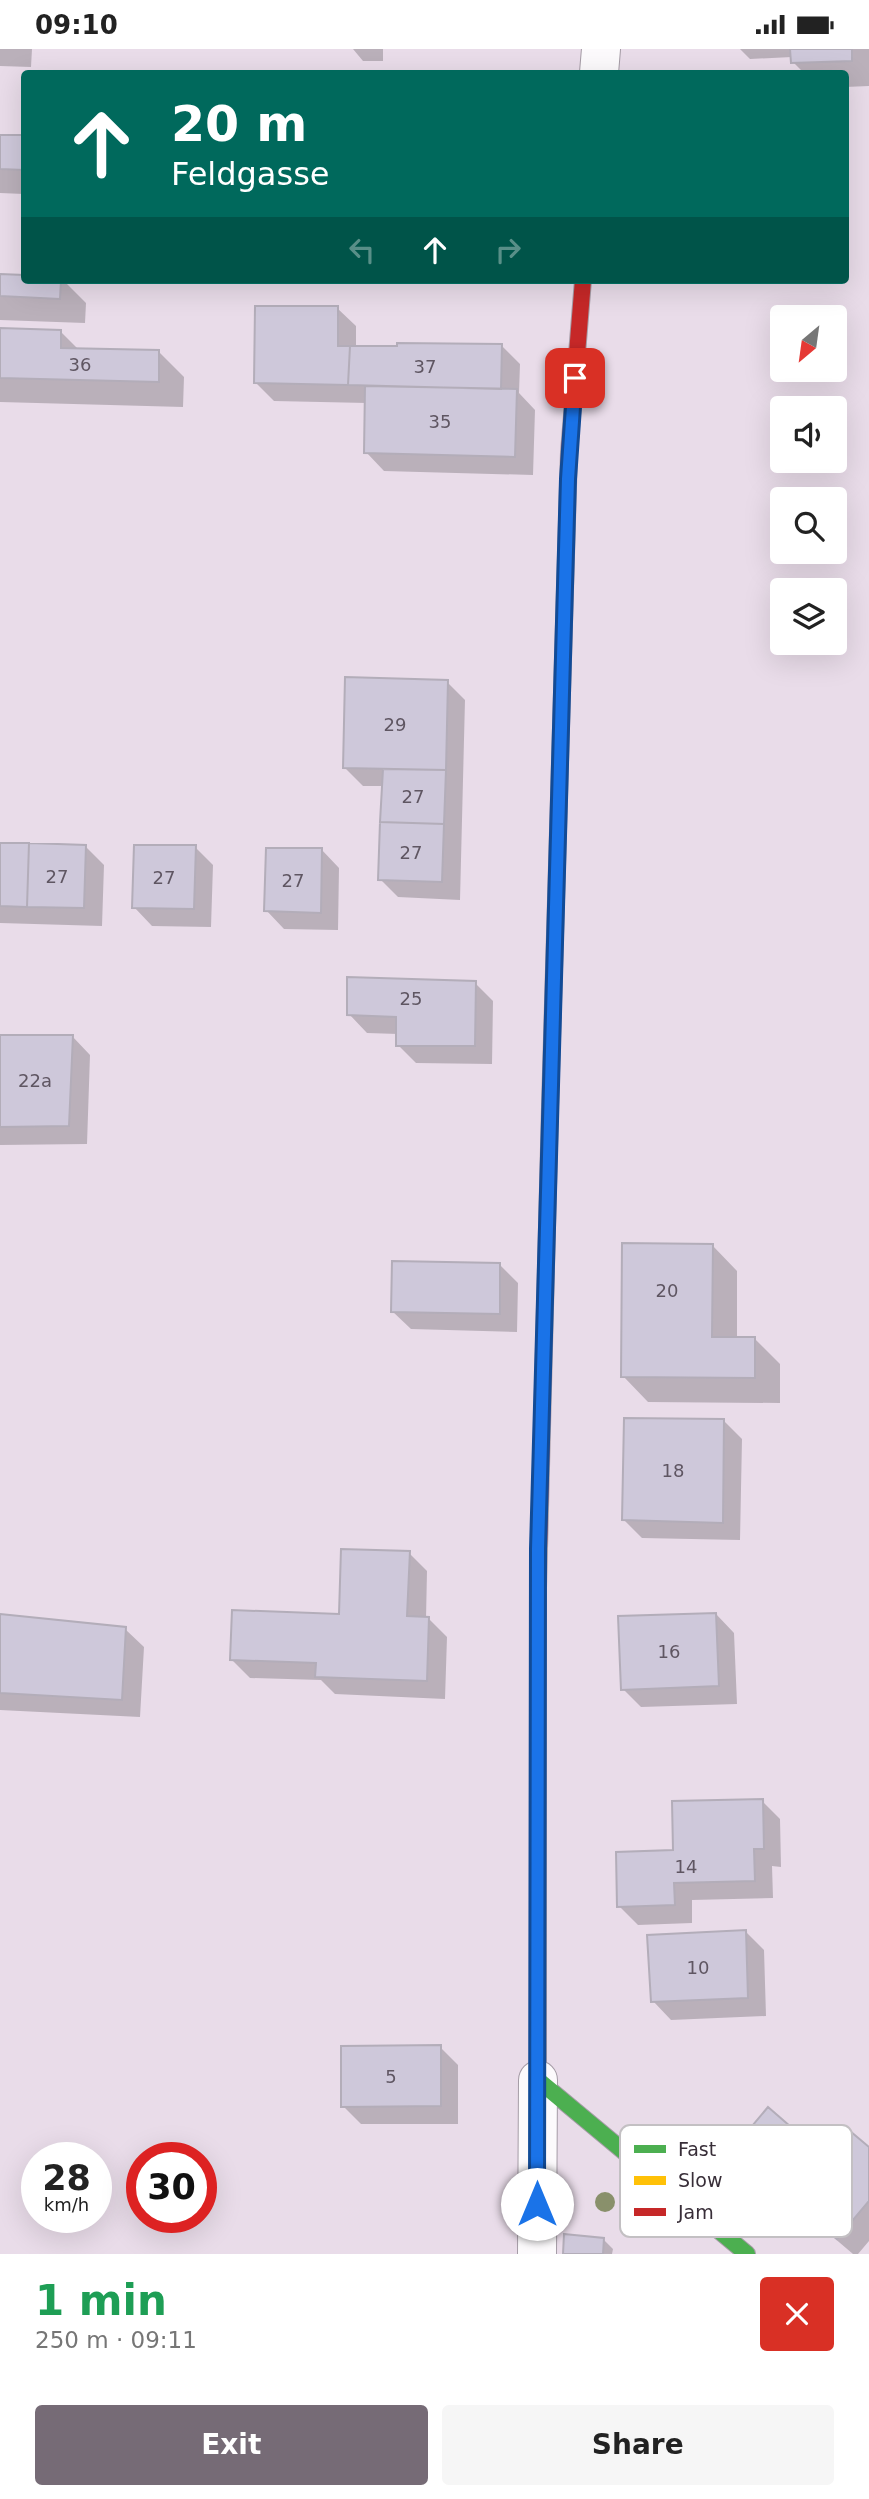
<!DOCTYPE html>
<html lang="en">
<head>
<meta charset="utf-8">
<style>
  :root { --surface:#fff; --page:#f6f6f6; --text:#222; --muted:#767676; --accent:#766b76 }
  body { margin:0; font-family:"DejaVu Sans",sans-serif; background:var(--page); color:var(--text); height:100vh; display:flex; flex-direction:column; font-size:26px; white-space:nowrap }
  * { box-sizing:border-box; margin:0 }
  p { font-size:23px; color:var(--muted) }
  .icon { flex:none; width:38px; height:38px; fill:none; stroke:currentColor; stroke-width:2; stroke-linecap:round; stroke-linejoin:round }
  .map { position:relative; height:2205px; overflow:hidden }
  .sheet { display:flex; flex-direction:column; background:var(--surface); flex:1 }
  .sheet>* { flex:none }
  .banner { position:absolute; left:21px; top:21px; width:828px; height:214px; border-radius:7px; box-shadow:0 7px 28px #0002; background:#00695c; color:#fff; overflow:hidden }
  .needle { width:46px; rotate:209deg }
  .tools { position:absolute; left:770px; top:256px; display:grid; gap:14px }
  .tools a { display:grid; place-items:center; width:77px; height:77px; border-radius:7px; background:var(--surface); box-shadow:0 7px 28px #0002; font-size:35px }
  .speed { position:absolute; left:21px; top:2093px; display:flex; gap:14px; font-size:35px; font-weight:700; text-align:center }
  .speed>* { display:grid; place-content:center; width:91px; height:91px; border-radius:50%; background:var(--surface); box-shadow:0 7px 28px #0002; line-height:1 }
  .speed small { font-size:18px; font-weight:400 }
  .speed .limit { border:10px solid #d22; background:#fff; color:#111 }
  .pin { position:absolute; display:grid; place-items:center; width:60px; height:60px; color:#fff; margin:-30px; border-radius:14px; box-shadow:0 4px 10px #0006 }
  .me { position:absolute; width:77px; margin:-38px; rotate:0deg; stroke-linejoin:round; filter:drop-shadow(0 0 5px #0008) }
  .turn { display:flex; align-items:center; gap:24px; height:147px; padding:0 35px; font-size:32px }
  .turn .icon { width:91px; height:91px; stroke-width:2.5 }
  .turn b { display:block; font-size:49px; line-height:60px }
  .lanes { display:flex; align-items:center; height:66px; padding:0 35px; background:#0003; justify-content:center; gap:35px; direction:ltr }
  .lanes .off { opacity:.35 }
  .round { display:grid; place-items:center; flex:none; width:74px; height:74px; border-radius:7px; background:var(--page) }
  .head { display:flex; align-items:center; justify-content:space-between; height:119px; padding:0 35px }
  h1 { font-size:42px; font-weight:700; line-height:52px; color:#1e9e55 }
  .primary-button { display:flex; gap:14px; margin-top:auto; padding:14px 35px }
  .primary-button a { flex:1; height:80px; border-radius:7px; background:var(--accent); color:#fff; font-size:28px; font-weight:700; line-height:80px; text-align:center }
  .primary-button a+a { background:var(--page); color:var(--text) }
  .status { display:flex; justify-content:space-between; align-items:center; height:49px; padding:0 35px; background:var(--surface); direction:ltr }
  .status svg { height:19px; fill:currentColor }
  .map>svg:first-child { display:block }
  .shadow { fill:#0003 }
  .building { fill:#cec8da; stroke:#b3adb9; stroke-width:2 }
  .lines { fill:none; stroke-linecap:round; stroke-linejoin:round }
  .street-casing { stroke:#a59ca6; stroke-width:40 }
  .fast-casing { stroke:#a59ca6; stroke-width:18 }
  .slow-casing { stroke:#a59ca6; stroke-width:18 }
  .jam-casing { stroke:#a59ca6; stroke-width:18 }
  .street { stroke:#fcfafc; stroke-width:38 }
  .fast { stroke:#4caf50; stroke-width:16 }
  .slow { stroke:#ffc107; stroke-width:16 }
  .jam { stroke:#c62828; stroke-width:16 }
  .tree { fill:#89906b }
  .route-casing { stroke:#114b97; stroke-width:18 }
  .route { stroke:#1a73e8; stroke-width:12 }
  .labels { text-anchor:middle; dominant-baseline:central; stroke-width:6; stroke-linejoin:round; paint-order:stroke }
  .number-label { font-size:18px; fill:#5f5662 }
  .key { fill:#fff; stroke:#c3c0c3; stroke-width:2 }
  .key-label { font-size:19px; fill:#382e38 }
</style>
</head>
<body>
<div class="status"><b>09:10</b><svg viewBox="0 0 49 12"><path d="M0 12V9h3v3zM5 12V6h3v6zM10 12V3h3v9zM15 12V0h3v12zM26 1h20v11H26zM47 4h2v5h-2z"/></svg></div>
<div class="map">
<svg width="869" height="2205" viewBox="0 0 869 2205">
  <rect width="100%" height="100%" fill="#e9dce9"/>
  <path class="shadow" d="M0 0H32L31 18 0 17Z
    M353 0H383V12H363Z
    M740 0H869V37L845 38V24H804L793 13 792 8 750 10Z
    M0 88H24V145L0 144Z
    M0 226 24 227V231H63L86 254 85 274 0 271Z
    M337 259 356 277V299L501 296 520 315 519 344 535 361 533 426 384 422 366 403 367 354 274 352 256 334Z
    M0 281 60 282 79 301 158 302 184 328 183 358 0 353Z
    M447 633 465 651 460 851 398 848 380 830 384 737H363L344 718Z
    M0 795 86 798 104 816 102 877 0 874Z
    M195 798 213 816 211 878 152 877 134 858Z
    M321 800 339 819 338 881 284 880 266 861Z
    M475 934 493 952 492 1015 416 1014 398 996V985L367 984 349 965Z
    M72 987 90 1006 87 1095 0 1096V988Z
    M712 1196 737 1222V1290H755L780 1315V1354L648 1353 623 1327Z
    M500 1216 518 1234 517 1283 411 1280 392 1262Z
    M724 1372 742 1390 740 1491 642 1489 624 1471Z
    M409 1504 427 1522 426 1570H429L447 1588 445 1650 335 1645 321 1631 250 1629 232 1611 341 1566Z
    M716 1565 734 1584 737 1655 641 1658 623 1640Z
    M0 1567 125 1580 144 1598 140 1668 0 1661Z
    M762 1752 780 1770 781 1818 772 1817 773 1849 692 1851V1874L638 1876 619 1857 675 1803Z
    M745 1882 764 1901 766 1967 671 1971 653 1952Z
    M440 1998 458 2016V2075H361L343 2057Z
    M869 2100V2192L858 2205H853L813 2171 808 2176 730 2106H822Z
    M603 2190 613 2200 612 2205H565Z"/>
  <path class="building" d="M790 0H852V12L791 14Z
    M0 86H24V121L0 120Z
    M0 225 24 226V231H61L60 250 0 247Z
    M255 257H338V297H350L348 336 254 334Z
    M0 279 61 281V299L159 301V333L0 329Z
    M397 294 502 295 501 340 348 336 350 297H397Z
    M365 337 517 340 515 408 364 404Z
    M345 628 448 631 446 721 343 719Z
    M383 720 446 721 444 775 380 773Z
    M380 773 444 775 442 833 378 831Z
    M0 794H29L27 858 0 857Z
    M29 794 86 796 84 859 27 858Z
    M134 796H196L194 860 132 859Z
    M266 799H322L321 864 264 862Z
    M347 928 476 932 475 997H396V968L347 966Z
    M0 986H73L69 1077 0 1078Z
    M622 1194 713 1195 712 1288H755V1329L621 1328Z
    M392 1212 500 1214V1265L391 1263Z
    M624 1369 724 1370 723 1474 622 1471Z
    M341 1500 410 1502 407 1567 429 1568 427 1632 315 1628 316 1614 230 1611 232 1561 339 1565Z
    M716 1564 719 1637 621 1641 618 1567Z
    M0 1565 126 1578 122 1651 0 1644Z
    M763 1750 764 1800H754L755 1832 674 1834 675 1856 617 1858 616 1803 673 1801 672 1752Z
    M746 1881 748 1949 651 1953 647 1886Z
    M441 1996V2057L341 2058V1997Z
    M768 2058 821 2104 844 2077 869 2098V2152L837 2190 794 2154 789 2159 727 2107Z
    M564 2185 604 2189 603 2205H563Z"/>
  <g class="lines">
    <g class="street-casing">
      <path id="street" d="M599 24 601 0
        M537 2205 538 2031"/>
    </g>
    <g class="fast-casing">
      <path id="fast" d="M538 1980V2031L747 2205"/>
    </g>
    <g class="slow-casing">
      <path id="slow" d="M550 1058 564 575
        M538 1539V1980"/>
    </g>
    <g class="jam-casing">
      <path id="jam" d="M564 575 569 403 583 231
        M538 1539 550 1058"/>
    </g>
    <use href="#street" class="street"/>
    <use href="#fast" class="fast"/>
    <use href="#slow" class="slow"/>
    <use href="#jam" class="jam"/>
  </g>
  <circle class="tree" cx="605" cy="2153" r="10"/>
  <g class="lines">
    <g class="route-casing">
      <path id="route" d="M537 2155 538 1500 568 430 575 329"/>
    </g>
    <use href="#route" class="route"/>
  </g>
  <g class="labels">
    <g class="number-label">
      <text x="80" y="315">36</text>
      <text x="425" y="317">37</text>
      <text x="440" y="372">35</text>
      <text x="395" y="675">29</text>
      <text x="413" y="747">27</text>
      <text x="411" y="803">27</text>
      <text x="57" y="827">27</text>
      <text x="164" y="828">27</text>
      <text x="293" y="831">27</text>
      <text x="411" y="949">25</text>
      <text x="35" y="1031">22a</text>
      <text x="667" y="1241">20</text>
      <text x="673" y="1421">18</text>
      <text x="669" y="1602">16</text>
      <text x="686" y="1817">14</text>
      <text x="698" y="1918">10</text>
      <text x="391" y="2027">5</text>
    </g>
  </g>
  <rect x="620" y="2076" width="232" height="112" rx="10" class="key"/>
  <rect x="634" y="2096" width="32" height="8" fill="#4caf50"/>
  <rect x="634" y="2127" width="32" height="9" fill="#ffc107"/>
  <rect x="634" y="2159" width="32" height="8" fill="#c62828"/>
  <g class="key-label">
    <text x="678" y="2107">Fast</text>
    <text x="678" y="2138">Slow</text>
    <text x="678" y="2170">Jam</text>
  </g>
</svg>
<div class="tools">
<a><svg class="needle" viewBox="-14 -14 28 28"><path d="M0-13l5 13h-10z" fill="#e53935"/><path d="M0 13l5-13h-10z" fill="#767676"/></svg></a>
<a><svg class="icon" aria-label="sound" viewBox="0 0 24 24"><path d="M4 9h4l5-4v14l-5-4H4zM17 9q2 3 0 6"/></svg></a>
<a><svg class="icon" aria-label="search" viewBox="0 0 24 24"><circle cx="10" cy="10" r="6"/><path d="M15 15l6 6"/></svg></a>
<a><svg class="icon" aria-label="layers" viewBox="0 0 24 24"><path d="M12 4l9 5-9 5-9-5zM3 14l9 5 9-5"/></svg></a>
</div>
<div class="speed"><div>28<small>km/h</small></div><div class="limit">30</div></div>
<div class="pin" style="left:575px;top:329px;background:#d93025"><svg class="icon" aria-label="arrive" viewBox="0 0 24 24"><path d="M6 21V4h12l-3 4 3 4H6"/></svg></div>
<svg class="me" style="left:537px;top:2155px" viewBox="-20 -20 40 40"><circle r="19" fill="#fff"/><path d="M0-13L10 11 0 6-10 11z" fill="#1a73e8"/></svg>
<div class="banner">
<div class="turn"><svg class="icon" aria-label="ahead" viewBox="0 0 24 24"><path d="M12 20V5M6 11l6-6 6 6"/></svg><div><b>20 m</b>Feldgasse</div></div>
<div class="lanes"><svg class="icon off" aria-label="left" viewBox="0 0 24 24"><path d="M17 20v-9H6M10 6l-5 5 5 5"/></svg><svg class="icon" aria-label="ahead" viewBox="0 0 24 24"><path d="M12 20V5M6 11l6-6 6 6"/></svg><svg class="icon off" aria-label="right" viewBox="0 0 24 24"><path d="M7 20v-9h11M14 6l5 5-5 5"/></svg></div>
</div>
</div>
<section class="sheet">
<div class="head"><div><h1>1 min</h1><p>250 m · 09:11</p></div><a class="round" style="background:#d93025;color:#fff"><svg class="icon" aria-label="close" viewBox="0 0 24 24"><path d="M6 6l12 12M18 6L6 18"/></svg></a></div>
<div class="primary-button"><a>Exit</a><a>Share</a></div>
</section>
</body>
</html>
